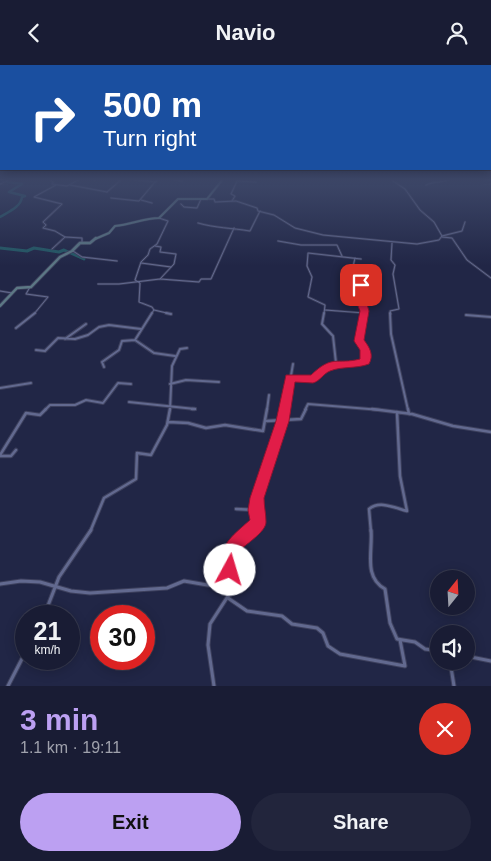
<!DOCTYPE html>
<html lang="en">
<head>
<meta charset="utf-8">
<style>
  :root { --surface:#191c34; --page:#22253c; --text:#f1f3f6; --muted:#9fa1ac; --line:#373a4f; --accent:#bca0f2 }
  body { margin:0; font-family:Arial,sans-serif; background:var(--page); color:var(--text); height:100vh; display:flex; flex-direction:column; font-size:19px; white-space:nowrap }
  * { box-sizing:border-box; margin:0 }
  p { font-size:16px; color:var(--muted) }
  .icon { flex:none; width:28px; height:28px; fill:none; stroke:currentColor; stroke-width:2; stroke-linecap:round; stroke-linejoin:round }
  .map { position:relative; height:621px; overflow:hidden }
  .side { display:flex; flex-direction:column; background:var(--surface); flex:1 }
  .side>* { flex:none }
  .guide { position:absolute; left:0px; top:0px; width:491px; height:105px; box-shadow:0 2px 12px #0003,0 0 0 1px var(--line); background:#1a4fa0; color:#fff; overflow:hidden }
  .needle { width:32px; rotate:18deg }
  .fabs { position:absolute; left:430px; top:505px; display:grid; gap:10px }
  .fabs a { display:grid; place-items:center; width:45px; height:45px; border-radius:50%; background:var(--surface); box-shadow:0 2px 12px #0003,0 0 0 1px var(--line); font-size:25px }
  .speed { position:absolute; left:15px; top:540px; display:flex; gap:10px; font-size:25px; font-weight:700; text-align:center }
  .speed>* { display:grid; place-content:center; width:65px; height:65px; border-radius:50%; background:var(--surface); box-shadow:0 2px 12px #0003,0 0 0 1px var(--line); line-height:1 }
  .speed small { font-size:12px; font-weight:400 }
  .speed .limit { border:8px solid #d22; background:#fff; color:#111 }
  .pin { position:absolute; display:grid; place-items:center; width:42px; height:42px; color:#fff; margin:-21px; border-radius:10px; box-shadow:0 2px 8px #0006 }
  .me { position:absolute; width:55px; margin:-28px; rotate:6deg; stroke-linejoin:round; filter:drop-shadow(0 0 4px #0008) }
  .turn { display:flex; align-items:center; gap:18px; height:105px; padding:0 20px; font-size:22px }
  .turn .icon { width:65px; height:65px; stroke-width:2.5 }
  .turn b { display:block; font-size:35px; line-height:42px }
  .round { display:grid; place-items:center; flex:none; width:52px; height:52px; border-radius:26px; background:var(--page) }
  .head { display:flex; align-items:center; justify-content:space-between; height:85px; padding:0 20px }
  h1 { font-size:30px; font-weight:700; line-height:38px; color:var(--accent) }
  .cta { display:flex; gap:10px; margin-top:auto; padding:10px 20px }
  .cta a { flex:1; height:58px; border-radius:30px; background:var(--accent); color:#111; font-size:20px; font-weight:700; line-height:58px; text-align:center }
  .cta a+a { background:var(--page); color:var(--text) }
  header { display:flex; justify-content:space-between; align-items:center; height:65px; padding:0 20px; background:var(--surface); font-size:22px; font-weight:700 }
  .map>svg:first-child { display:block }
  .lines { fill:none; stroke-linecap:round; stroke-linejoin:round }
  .river-far1 { stroke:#235965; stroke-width:2.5 }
  .river { stroke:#235965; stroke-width:3 }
  .street-far3-casing { stroke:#3d405d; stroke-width:2.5 }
  .street-far2-casing { stroke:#3d405d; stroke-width:4 }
  .street-far1-casing { stroke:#3d405d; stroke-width:4.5 }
  .street-casing { stroke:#3d405d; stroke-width:5 }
  .secondary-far1-casing { stroke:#3d405d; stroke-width:3 }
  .secondary-casing { stroke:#3d405d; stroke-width:4 }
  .street-far3 { stroke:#62698f; stroke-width:1 }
  .street-far2 { stroke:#62698f; stroke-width:2 }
  .street-far1 { stroke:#62698f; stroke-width:2.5 }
  .street { stroke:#62698f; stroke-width:3 }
  .secondary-far1 { stroke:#5c7885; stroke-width:2 }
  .secondary { stroke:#5c7885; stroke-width:2.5 }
  .route { fill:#e11d48; stroke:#92132f }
</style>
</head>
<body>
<header><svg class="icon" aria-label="back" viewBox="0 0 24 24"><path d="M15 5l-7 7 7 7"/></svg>Navio<svg class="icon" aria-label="person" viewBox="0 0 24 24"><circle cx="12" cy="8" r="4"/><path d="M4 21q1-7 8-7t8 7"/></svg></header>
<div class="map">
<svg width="491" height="621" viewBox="0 0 491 621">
  <rect width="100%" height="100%" fill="#212646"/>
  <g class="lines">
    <path class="river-far1" d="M0 152C8 147 21 142 22 132L25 131 9 127 22 119 7 117 13 114"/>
    <path class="river" d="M0 183 27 186 34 183 59 187 64 185 84 194"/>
    <g class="street-far3-casing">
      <path id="street-far3" d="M49 114 53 117 52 119 67 121 80 114
        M128 114 156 117 158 114
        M172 114 182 116
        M95 115 97 114
        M237 116 256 117
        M0 119 12 114
        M56 120 34 132 62 139 43 157 46 160 43 163 55 166 65 172 82 173V177
        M70 120 107 127
        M426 120C434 116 443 118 450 114
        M107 127 122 114
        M111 133 139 136 155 117
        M207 134H214L215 137 236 136 257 143 258 146 274 150 295 163 323 170 417 179 439 175 442 171 434 157 420 145 405 124 390 114
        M141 135 152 138
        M232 136 235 131 231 129 238 114
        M181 139 184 142 197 143 201 134
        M198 158C215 163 232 163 250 166L260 146
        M442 171 462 166 465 157
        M442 172 452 173 467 195 491 213
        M278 176 301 180H337L342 191
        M155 181 161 182 160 187 176 189 174 199 160 214
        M52 184 65 172
        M73 186 82 192 117 196
        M355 193 352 206 364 226 361 235 364 249
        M141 198 171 202
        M356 211 373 212
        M98 219H119L160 214 199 217 201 214H211L234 163
        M30 222 26 229 48 232 34 249
        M0 226 12 228
        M154 245 171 249
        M325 245 364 248
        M151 249 154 245 152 242 139 237 140 218 135 215 141 197 148 190 150 184 157 179 168 156 159 153
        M324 249 325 240 308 232 312 212 307 201 308 188 361 194
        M391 249 390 246 399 244 393 209 395 200 391 195 392 178"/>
    </g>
    <g class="street-far2-casing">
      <path id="street-far2" d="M152 248 135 275 154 288 175 291
        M166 248 171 249
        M324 248 322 259 333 271 336 298
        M390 248 391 269 408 345
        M466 250 491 252
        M16 263 35 248
        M65 274 86 259
        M36 285 45 286 58 273 75 274 88 270 99 262 109 260 141 264
        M104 302 102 297 119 285 122 276 135 275
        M290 313 313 314 328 303 335 301 336 298 357 299 365 296V284L359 276 364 248
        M170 319 186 315 219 317
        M0 323 31 318
        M129 337 195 344
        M45 345 50 340H75L86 335 103 338 118 318 131 319
        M170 345 172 301 180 284 187 283
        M267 345 269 330
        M285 345 293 299
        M305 345 308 339 381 345"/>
    </g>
    <g class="street-far1-casing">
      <path id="street-far1" d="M192 344H195
        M372 344 412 349 453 361 491 367
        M408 344 409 349
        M267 356 301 354 306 344
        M168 357 188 358 206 363 225 360 263 366 267 344
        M0 390 26 348 40 350 46 344
        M0 391H11L16 385
        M236 444 256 445
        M90 467 104 433 136 414 137 388 151 390 167 360 170 344
        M248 467 258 458 257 433 283 356 285 344
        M371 467 369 444C380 435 395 443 407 446L400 411 397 347"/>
    </g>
    <g class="street-casing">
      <path id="street" d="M371 465C373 486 363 512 385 524L390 558 397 574 415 577 425 584 439 586
        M0 519 21 516 40 517 71 526 90 528 167 523 184 516 231 524
        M228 533 247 546 282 551 292 559 317 563 323 568 328 581 340 589 405 601 400 575
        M44 551 59 512 91 465
        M466 591 491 596
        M450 596 454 621
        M8 621 26 586
        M214 621 208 580 210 559 230 528 232 519 231 484 249 465"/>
    </g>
    <g class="secondary-far1-casing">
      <path id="secondary-far1" d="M95 174 109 168 115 161C130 160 144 153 159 153L178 134H207L223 114"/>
    </g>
    <g class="secondary-casing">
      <path id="secondary" d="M0 241 17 223 31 222 60 192 72 186 80 178H90L96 173"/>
    </g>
    <use href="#street-far3" class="street-far3"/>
    <use href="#street-far2" class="street-far2"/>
    <use href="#street-far1" class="street-far1"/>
    <use href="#street" class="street"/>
    <use href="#secondary-far1" class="secondary-far1"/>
    <use href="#secondary" class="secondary"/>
  </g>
  <linearGradient id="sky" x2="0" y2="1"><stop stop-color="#121526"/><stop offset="0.57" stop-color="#3d4768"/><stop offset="1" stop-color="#3d4768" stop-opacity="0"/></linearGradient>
  <rect width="491" height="201" fill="url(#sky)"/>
  <path class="route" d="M361 217 364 218 369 226 366 236 369 246 364 275C370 283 374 290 369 299 356 304 342 301 330 306 323 309 320 316 313 318L295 317 289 356 264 433C264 441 266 449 266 457 266 467 246 479 239 486V505L236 511 230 513 225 511C213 484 232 471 250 455L248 445 250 433 276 356 286 310H311C333 289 336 300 360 294V285L354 276 360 246 356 236 360 226 356 220Z"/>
</svg>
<div class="fabs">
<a><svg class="needle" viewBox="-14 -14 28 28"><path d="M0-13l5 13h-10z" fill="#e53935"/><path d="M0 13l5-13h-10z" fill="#9fa1ac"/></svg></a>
<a><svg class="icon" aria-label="sound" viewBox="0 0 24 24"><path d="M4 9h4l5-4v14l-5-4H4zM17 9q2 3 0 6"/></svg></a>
</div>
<div class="speed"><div>21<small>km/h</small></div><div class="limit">30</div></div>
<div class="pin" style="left:361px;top:220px;background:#d93025"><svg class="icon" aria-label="arrive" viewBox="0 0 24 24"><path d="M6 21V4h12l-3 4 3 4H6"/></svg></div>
<svg class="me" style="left:230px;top:505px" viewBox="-20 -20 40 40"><circle r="19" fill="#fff"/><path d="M0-13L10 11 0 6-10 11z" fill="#e11d48"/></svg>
<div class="guide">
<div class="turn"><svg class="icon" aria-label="right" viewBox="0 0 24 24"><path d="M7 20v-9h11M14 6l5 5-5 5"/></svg><div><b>500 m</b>Turn right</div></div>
</div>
</div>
<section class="side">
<div class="head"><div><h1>3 min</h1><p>1.1 km · 19:11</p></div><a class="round" style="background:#d93025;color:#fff"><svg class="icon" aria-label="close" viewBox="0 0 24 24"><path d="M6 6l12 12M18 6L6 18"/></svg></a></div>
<div class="cta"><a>Exit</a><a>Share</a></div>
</section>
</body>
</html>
